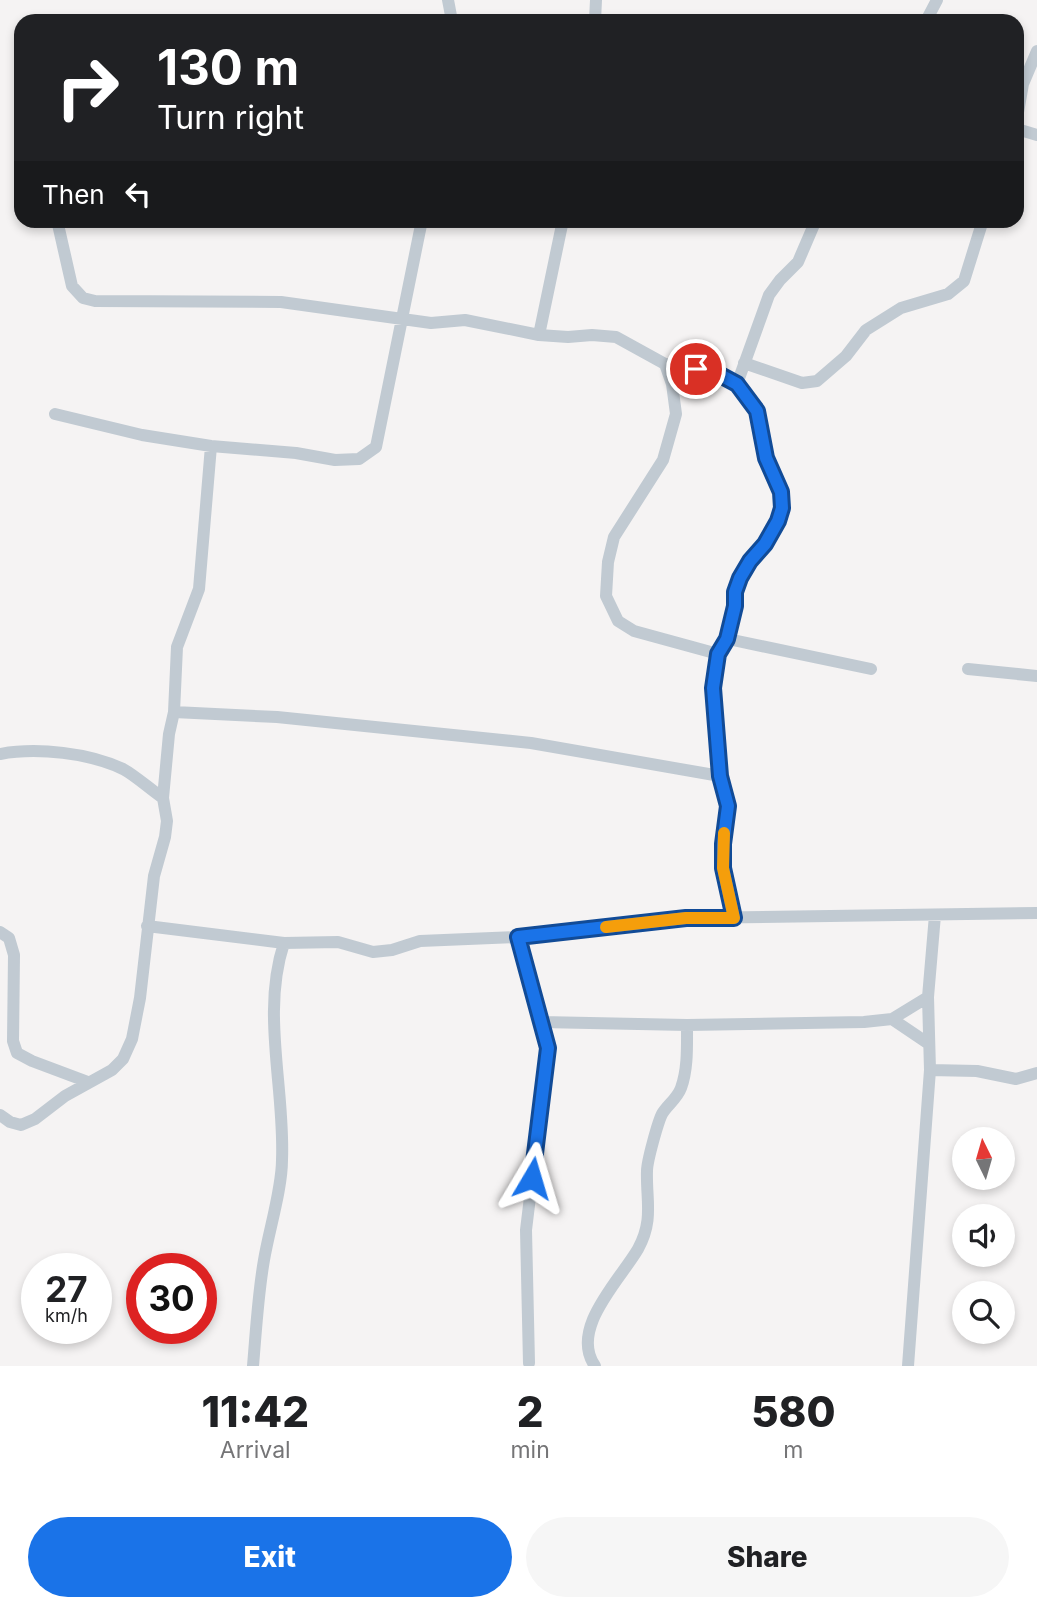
<!DOCTYPE html>
<html lang="en">
<head>
<meta charset="utf-8">
<style>
  :root { --surface:#fff; --page:#f6f6f6; --text:#202124; --muted:#757577; --accent:#1a73e8 }
  body { margin:0; font-family:Inter,sans-serif; background:var(--page); color:var(--text); height:100vh; display:flex; flex-direction:column; font-size:26px; white-space:nowrap }
  * { box-sizing:border-box; margin:0 }
  p { font-size:23px; color:var(--muted) }
  .icon { flex:none; width:38px; height:38px; fill:none; stroke:currentColor; stroke-width:2; stroke-linecap:round; stroke-linejoin:round }
  .map { position:relative; height:1366px; overflow:hidden }
  .panel { display:flex; flex-direction:column; background:var(--surface); flex:1 }
  .panel>* { flex:none }
  .hud { position:absolute; left:14px; top:14px; width:1010px; height:214px; border-radius:21px; box-shadow:0 4px 10px #0003; background:#202124; color:#fff; overflow:hidden }
  .needle { width:46px; rotate:355deg }
  .buttons { position:absolute; left:952px; top:1127px; display:grid; gap:14px }
  .buttons a { display:grid; place-items:center; width:63px; height:63px; border-radius:50%; background:var(--surface); box-shadow:0 4px 10px #0003; font-size:35px }
  .speed { position:absolute; left:21px; top:1253px; display:flex; gap:14px; font-size:35px; font-weight:700; text-align:center }
  .speed>* { display:grid; place-content:center; width:91px; height:91px; border-radius:50%; background:var(--surface); box-shadow:0 4px 10px #0003; line-height:1 }
  .speed small { font-size:18px; font-weight:400 }
  .speed .limit { border:10px solid #d22; background:#fff; color:#111 }
  .pin { position:absolute; display:grid; place-items:center; width:60px; height:60px; color:#fff; margin:-30px; border:4px solid #fff; border-radius:50%; box-shadow:0 2px 7px #0007 }
  .me { position:absolute; width:77px; margin:-38px; rotate:7deg; stroke-linejoin:round; filter:drop-shadow(0 0 5px #0008) }
  .turn { display:flex; align-items:center; gap:24px; height:147px; padding:0 28px; font-size:32px }
  .turn .icon { width:91px; height:91px; stroke-width:2.5 }
  .turn b { display:block; font-size:49px; line-height:60px }
  .then { display:flex; align-items:center; height:66px; padding:0 28px; background:#0003; gap:14px; font-size:26px }
  .eta { display:flex; justify-content:space-evenly; align-items:center; height:119px; text-align:center }
  .eta b { font-size:42px; font-weight:800; line-height:49px }
  .button { display:flex; gap:14px; margin-top:auto; padding:14px 28px }
  .button a { flex:1; height:80px; border-radius:42px; background:var(--accent); color:#fff; font-size:28px; font-weight:800; line-height:80px; text-align:center }
  .button a+a { background:var(--page); color:var(--text) }
  .map>svg:first-child { display:block }
  .lines { fill:none; stroke-linecap:round; stroke-linejoin:round }
  .street { stroke:#c1cad2; stroke-width:12 }
  .route-casing { stroke:#114b97; stroke-width:18 }
  .route { stroke:#1a73e8; stroke-width:12 }
  .slow { stroke:#f59e0b; stroke-width:12 }
</style>
</head>
<body>
<div class="map">
<svg width="1037" height="1366" viewBox="0 0 1037 1366">
  <rect width="100%" height="100%" fill="#f5f3f3"/>
  <g class="lines">
    <path class="street" d="M448 0 452 21
      M595 21 596 0
      M926 21 937 0
      M1017 118 1023 84 1037 51
      M1017 129 1037 135
      M57 220 72 286 83 298 95 301 281 302 431 323 465 320 539 335 568 337 592 335 616 337 665 364 711 370 737 384 757 411 766 458 781 493 782 508 778 521 765 544 750 561 740 577 735 592V606L728 639 718 654 713 688 720 776 728 806 723 844V868L734 917
      M539 335 563 220
      M744 363 802 383 817 381 846 356 866 330 901 308 948 294 964 281 983 220
      M665 364 672 384 676 414 663 460 614 537 608 562 606 596 618 621 634 631 718 654
      M737 384 769 295 780 280 798 262 816 220
      M55 414 142 435 211 446 296 453 335 460 359 459 376 447 422 220
      M728 639 871 669
      M968 669 1037 676
      M174 712 277 717 531 743 720 776
      M0 754C37 747 90 753 123 769 136 776 151 790 163 798
      M147 926 284 943 338 942 373 952 392 950 420 941 518 937 686 918 1037 913
      M0 932 9 938 14 955 13 1041 17 1053 32 1061 88 1082
      M518 937 548 1048 526 1230 529 1363
      M892 1019 929 1044
      M541 1022 687 1025 864 1022 892 1019 928 997
      M930 1070 977 1071 1016 1079 1037 1073
      M0 1115 10 1122 21 1125 35 1119 65 1096 112 1070 123 1059 132 1039 140 998 154 876 165 837 167 821 163 798 169 734 174 712 177 647 199 589 211 446
      M253 1366C256 1331 258 1294 264 1260 269 1230 282 1189 282 1160 285 1088 261 1013 284 943
      M595 1366C569 1329 620 1280 638 1249 654 1220 646 1200 647 1171 647 1161 658 1122 662 1114 667 1105 677 1099 681 1088 688 1069 687 1046 687 1025
      M908 1366 930 1070 928 997 935 915"/>
  </g>
  <g class="lines">
    <g class="route-casing">
      <path id="route" d="M532 1178 548 1048 518 937 686 918H734L723 868V844L728 806 720 776 713 688 718 654 727 639 735 606V592L740 578 750 561 765 544 778 521 782 508 781 492 766 458 757 411 737 384 711 370 696 369"/>
    </g>
    <use href="#route" class="route"/>
    <path class="slow" d="M606 927 686 918H734L723 868 724 833"/>
  </g>
</svg>
<div class="buttons">
<a><svg class="needle" viewBox="-14 -14 28 28"><path d="M0-13l5 13h-10z" fill="#e53935"/><path d="M0 13l5-13h-10z" fill="#757577"/></svg></a>
<a><svg class="icon" aria-label="sound" viewBox="0 0 24 24"><path d="M4 9h4l5-4v14l-5-4H4zM17 9q2 3 0 6"/></svg></a>
<a><svg class="icon" aria-label="search" viewBox="0 0 24 24"><circle cx="10" cy="10" r="6"/><path d="M15 15l6 6"/></svg></a>
</div>
<div class="speed"><div>27<small>km/h</small></div><div class="limit">30</div></div>
<div class="pin" style="left:696px;top:369px;background:#d93025"><svg class="icon" aria-label="arrive" viewBox="0 0 24 24"><path d="M6 21V4h12l-3 4 3 4H6"/></svg></div>
<svg class="me" style="left:532px;top:1178px" viewBox="-20 -20 40 40"><path d="M0-17L14 15 0 8-14 15z" fill="#1a73e8" stroke="#fff" stroke-width="4"/></svg>
<div class="hud">
<div class="turn"><svg class="icon" aria-label="right" viewBox="0 0 24 24"><path d="M7 20v-9h11M14 6l5 5-5 5"/></svg><div><b>130 m</b>Turn right</div></div>
<div class="then">Then<svg class="icon" aria-label="left" viewBox="0 0 24 24"><path d="M17 20v-9H6M10 6l-5 5 5 5"/></svg></div>
</div>
</div>
<section class="panel">
<div class="eta">
<div><b>11:42</b><p>Arrival</p></div>
<div><b>2</b><p>min</p></div>
<div><b>580</b><p>m</p></div>
</div>
<div class="button"><a>Exit</a><a>Share</a></div>
</section>
</body>
</html>
